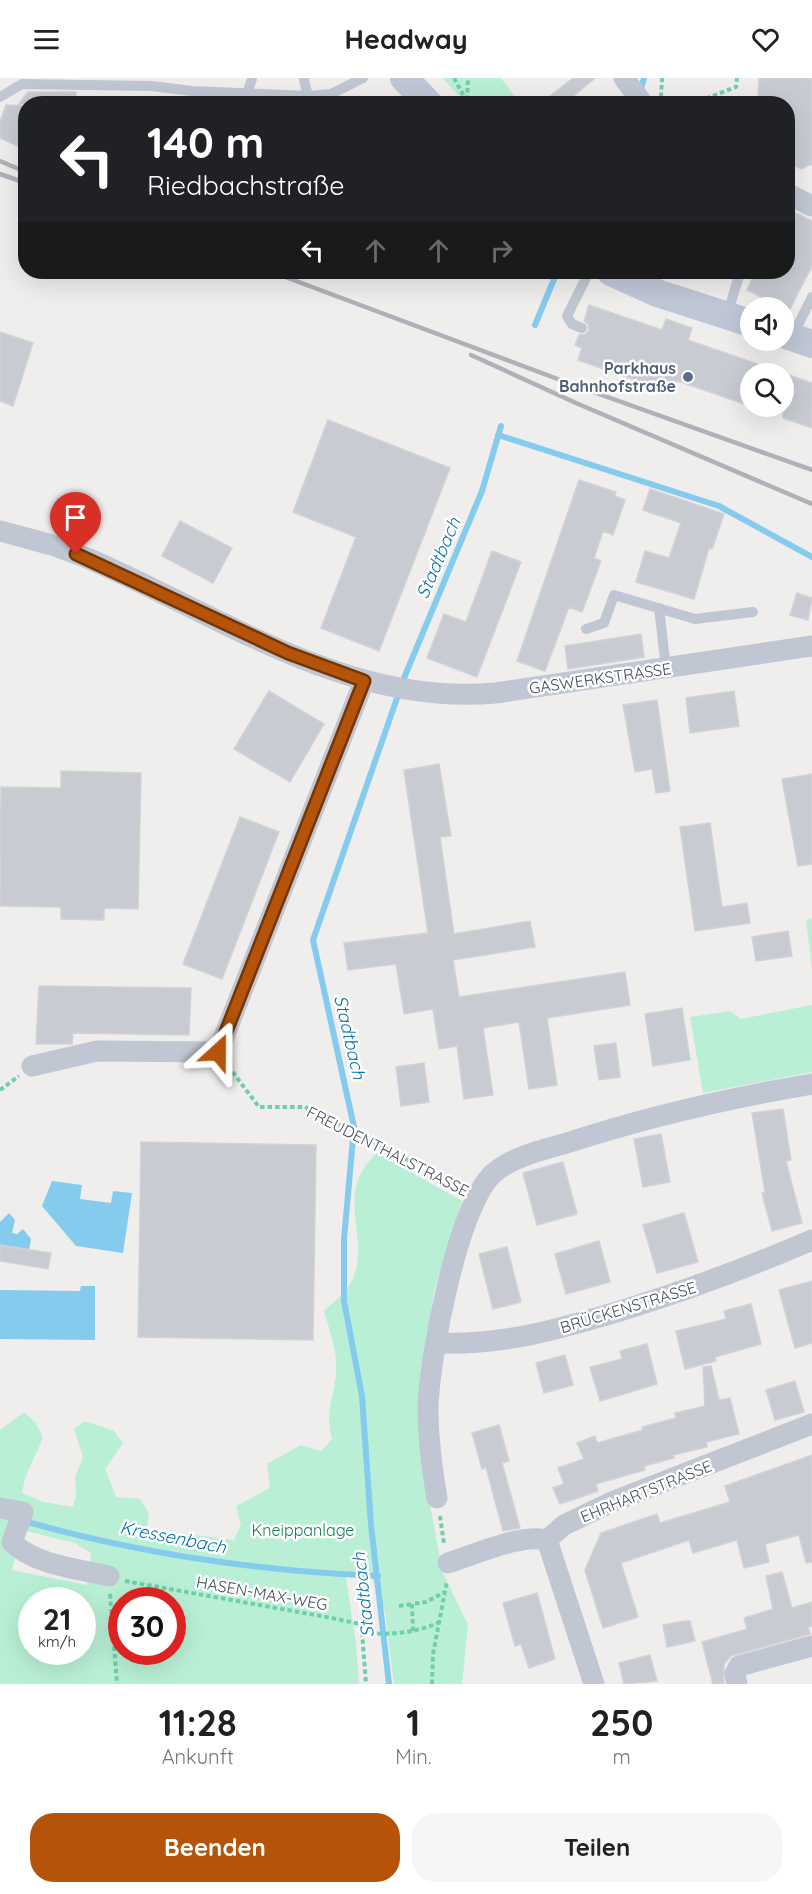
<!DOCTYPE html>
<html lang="de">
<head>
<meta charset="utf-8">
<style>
  :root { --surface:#fff; --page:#f6f6f6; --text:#202124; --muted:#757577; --accent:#b45309 }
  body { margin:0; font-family:Quicksand,sans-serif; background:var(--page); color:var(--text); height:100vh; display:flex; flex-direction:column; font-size:22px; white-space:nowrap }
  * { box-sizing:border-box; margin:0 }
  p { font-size:20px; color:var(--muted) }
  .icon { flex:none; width:33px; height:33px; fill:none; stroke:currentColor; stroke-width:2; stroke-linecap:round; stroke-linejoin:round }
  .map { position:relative; height:1606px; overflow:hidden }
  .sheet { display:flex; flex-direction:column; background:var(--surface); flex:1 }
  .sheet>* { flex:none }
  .guide { position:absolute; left:18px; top:18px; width:777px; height:183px; border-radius:24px; box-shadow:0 6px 24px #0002; background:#202124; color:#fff; overflow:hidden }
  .fabs { position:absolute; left:740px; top:219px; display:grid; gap:12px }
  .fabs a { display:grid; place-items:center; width:54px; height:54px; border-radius:50%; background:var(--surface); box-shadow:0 6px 24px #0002; font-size:30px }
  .speed { position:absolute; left:18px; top:1509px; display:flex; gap:12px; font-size:30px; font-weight:700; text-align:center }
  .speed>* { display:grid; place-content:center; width:78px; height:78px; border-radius:50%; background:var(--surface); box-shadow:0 6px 24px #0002; line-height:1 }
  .speed small { font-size:15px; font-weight:400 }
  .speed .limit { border:9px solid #d22; background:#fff; color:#111 }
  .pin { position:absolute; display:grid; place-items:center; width:51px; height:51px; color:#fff; margin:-62px -26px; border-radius:50% 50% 50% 0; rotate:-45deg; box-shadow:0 0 6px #0007 }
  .pin .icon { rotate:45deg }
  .me { position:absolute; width:66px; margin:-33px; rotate:24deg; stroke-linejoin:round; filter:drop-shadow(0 0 4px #0008) }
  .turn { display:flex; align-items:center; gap:21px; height:126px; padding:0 30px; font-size:27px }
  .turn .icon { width:78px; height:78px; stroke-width:2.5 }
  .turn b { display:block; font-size:42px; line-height:51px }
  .lanes { display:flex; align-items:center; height:57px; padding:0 30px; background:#0003; justify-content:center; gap:30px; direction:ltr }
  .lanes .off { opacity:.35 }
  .eta { display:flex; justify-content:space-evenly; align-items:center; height:102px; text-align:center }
  .eta b { font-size:36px; font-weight:800; line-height:42px }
  .cta { display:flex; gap:12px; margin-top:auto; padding:12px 30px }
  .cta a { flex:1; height:69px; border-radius:24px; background:var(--accent); color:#fff; font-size:24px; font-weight:800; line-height:69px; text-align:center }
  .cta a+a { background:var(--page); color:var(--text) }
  header { display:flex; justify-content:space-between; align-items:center; height:78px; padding:0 30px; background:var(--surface); font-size:27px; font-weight:800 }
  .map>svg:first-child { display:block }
  .green { fill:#b9f0d5; fill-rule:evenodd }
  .water { fill:#85cbee }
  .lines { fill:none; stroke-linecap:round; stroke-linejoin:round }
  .stream { stroke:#85cbee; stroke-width:6 }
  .building { fill:#c9cbd3; stroke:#d1d2d9; stroke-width:1.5 }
  .path { stroke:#70ceac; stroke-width:4; stroke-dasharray:4.5 3; stroke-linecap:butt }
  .lane { stroke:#c0c7d3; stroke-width:10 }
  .street { stroke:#c0c7d3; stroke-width:21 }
  .secondary { stroke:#bfc7d7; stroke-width:28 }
  .rail { stroke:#afb1b8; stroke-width:4.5 }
  .route-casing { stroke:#753606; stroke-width:15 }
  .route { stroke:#b45309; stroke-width:10 }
  .service-dot { fill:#5c6f8a; stroke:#fff; stroke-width:2 }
  .labels { text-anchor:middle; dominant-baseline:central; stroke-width:5; stroke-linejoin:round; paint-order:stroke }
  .service-label { font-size:16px; font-weight:bold; fill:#4e5e75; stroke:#fff; text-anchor:end }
  .street-label { font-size:16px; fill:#454e5b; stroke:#fff }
  .park-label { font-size:16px; fill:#147e56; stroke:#fff }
  .water-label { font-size:18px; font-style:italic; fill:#0874ab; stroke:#fff }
</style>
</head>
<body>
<header><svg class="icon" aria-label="menu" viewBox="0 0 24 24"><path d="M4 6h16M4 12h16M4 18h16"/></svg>Headway<svg class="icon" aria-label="heart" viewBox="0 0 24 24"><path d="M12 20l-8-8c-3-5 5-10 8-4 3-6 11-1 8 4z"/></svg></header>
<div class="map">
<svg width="812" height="1606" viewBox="0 0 812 1606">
  <rect width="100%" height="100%" fill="#f0eded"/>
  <path class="green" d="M442 0H501L519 25H466Z
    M812 840V892L806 842Z
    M812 927V994L703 1015 690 939 730 933 741 941Z
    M377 1075 462 1123 435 1210 421 1294 424 1396 443 1495 468 1547 462 1606H394L385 1534 370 1495 345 1494 356 1565 359 1606H0V1352L24 1334 36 1345 43 1360 25 1400 22 1415 44 1424 73 1429 76 1418 75 1399 83 1379 74 1351 85 1343 114 1353 123 1365 105 1391 116 1419 140 1421 149 1435 147 1451 234 1462 241 1447 236 1428 270 1410 267 1386 301 1367 321 1373 332 1361C325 1335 333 1322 336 1297 338 1275 330 1254 324 1233 332 1225 345 1216 350 1206 375 1164 330 1117 377 1075ZM22 1452 75 1465 91 1475 87 1507 12 1492ZM32 1522H82V1574H32ZM122 1522H172V1574H122Z"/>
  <path class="water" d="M52 1103 82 1107 80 1121 111 1125 113 1113 132 1115 123 1175 76 1168 42 1128Z
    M9 1135 15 1142 12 1155 17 1156 23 1151 31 1161 29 1172 0 1167V1144Z
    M81 1208H95V1262L0 1261V1212L80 1213Z"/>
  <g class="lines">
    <path class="stream" d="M640 13 644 0
      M535 247 557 194
      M498 357 719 428 812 479
      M24 1443C140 1476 259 1493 378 1498
      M389 1606 371 1447 362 1318 344 1223V1161L354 1049 313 862 404 600 482 413 501 348"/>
  </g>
  <path class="building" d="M573 0H595L564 26H540Z
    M759 0H812V86L801 91 788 84V26H758Z
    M28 14H76V26H19Z
    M6 27 26 28V72L0 60V44Z
    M788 131 812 143V188L789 233 747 212 755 194H788Z
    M589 227 662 252 666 241 692 250 688 262 778 293V296H750V328L675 302 671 315 578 282 582 270 575 267 579 257 586 256 589 252 588 246 584 243Z
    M0 254 33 265 13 328 0 323Z
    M783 295 812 305V350L783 340Z
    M328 342 450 390 379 573 321 550 356 459 293 434Z
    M579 402 616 414 615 418 625 422 613 457 603 453 594 480 601 483 582 534 569 529 545 593 517 583Z
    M650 411 724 436 712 471 709 470 694 521 636 504 645 473 669 480 681 445 643 432Z
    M180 443 232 470 213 505 162 478Z
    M492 473 521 484 477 599 427 580 444 536 466 544Z
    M797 515 812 520 808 542 790 537Z
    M641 556 644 579 568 591 565 568Z
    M269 613 324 646 290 704 234 671Z
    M734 613 739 648 690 655 686 620Z
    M657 622 670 713 656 715 652 691 635 694 623 627Z
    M439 686 451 758 440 759 454 856 530 843 535 869 453 882 459 919 625 894 630 927 547 940 557 1007 529 1011 519 944 483 950 493 1017 464 1021 457 968 439 971 433 931 404 936 396 886 348 892 344 865 428 855 404 692Z
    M61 693 141 695 138 831 104 830V842L61 841V829L0 828 1 709 61 710Z
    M812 696V786L798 788 782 701Z
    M240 739 279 754 222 901 183 886Z
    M710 745 722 829 747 825 750 845 695 853 680 749Z
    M788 853 792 878 756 883 752 859Z
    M39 908 191 910 189 957 73 955 72 966H36Z
    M682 930 690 982 653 988 645 936Z
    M616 965 620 999 599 1002 594 968Z
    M424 985 429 1024 401 1028 396 989Z
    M783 1031 791 1082 786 1083 802 1145 772 1153 762 1115 765 1114 752 1035Z
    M661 1056 670 1104 643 1109 634 1061Z
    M141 1064 316 1067 313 1262 138 1259Z
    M563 1084 577 1136 537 1147 523 1095Z
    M684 1135 698 1184 657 1195 643 1147Z
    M599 1163 610 1204 566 1216 555 1176Z
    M0 1167 51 1175 48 1191 0 1183Z
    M507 1169 521 1224 493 1231 479 1176Z
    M812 1203V1265L795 1270 779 1212Z
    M751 1226 761 1266 715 1279 716 1283 685 1291 676 1253 726 1241 724 1233Z
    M647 1266 657 1306 600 1323 590 1289 622 1281 620 1273Z
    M565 1277 573 1307 544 1315 536 1285Z
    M711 1288 719 1322 730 1320 739 1356 706 1364 707 1369 673 1377 674 1380 644 1388 645 1392 596 1406 598 1413 560 1426 553 1410 564 1406 558 1390 584 1381 577 1365 595 1358 597 1365 643 1352 642 1349 676 1340 675 1335 705 1328 703 1289Z
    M795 1303 804 1334 775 1342 766 1312Z
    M499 1347 509 1383 502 1385 520 1450 503 1453 486 1389 482 1391 472 1355Z
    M812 1377V1484L806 1485 799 1457 765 1466 769 1484 744 1490 737 1462 693 1475 689 1462 621 1485 638 1539 603 1550 585 1492 601 1455 657 1436 660 1445 730 1424 725 1408Z
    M782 1494 792 1530 812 1524V1548L808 1549 810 1556 731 1578 724 1586V1606H713L702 1564 747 1551 744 1540 773 1531 766 1498Z
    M537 1515 555 1581 529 1590 521 1566 515 1568 503 1525Z
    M684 1543H690L695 1563 667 1569 663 1547Z
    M650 1577 657 1603 624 1606 619 1585Z"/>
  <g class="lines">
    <path class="path" d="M454 0 467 24
      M661 19 662 0
      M467 22 468 0
      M692 26 736 9 737 0
      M228 988 259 1029H305L462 1110
      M0 1012 19 998
      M440 1438 444 1466
      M125 1503 332 1540 360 1546 362 1554C387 1558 416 1555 440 1544
      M110 1516 117 1606
      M399 1528 412 1526
      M413 1553 412 1526 426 1524 445 1514
      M362 1554 366 1606
      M432 1606 433 1576 447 1503"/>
    <path class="lane" d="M304 2 310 26
      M247 16 252 1
      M0 19 22 6 152 8 192 13 309 18 331 16 363 0
      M727 237 740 195 736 194
      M582 250 572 246 567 238 589 194
      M792 259 812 219
      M659 530 666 590
      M586 551 604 545 614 517 695 541 753 534"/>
    <path class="street" d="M624 0 643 26
      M788 116 812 128
      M0 453 52 467 87 480C218 536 347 629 496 615L812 568
      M32 988 97 973 218 974 364 603
      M437 1265C500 1268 560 1251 620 1233 685 1213 749 1189 812 1162
      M437 1420C432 1391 428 1361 428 1330 429 1282 458 1123 495 1094 516 1077 544 1072 570 1064 650 1038 729 1020 812 1006
      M0 1430 23 1434 12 1464C34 1487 79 1491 109 1498
      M547 1462 594 1606
      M448 1485C474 1477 522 1455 547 1462L564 1447 614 1423 812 1346
      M737 1606 735 1596 739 1588 812 1568"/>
    <path class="secondary" d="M404 0 429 26
      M611 194 657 215 750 245
      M783 256 812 266"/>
    <path class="rail" d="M0 83 26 94
      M0 96 26 105
      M272 194 571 306 812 392
      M471 277 576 325 812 426"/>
  </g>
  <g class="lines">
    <g class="route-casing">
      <path id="route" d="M76 476 288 575 364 603 218 974"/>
    </g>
    <use href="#route" class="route"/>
  </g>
  <circle class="service-dot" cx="688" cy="299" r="6"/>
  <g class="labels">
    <g class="service-label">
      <text x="676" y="290">Parkhaus<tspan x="676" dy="18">Bahnhofstraße</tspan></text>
    </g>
    <g class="street-label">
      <text transform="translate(600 600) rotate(-8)">GASWERKSTRASSE</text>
      <text transform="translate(388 1073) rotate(27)">FREUDENTHALSTRASSE</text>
      <text transform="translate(628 1229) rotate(-17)">BRÜCKENSTRASSE</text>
      <text transform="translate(646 1413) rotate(-22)">EHRHARTSTRASSE</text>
      <text transform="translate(262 1515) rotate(10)">HASEN-MAX-WEG</text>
    </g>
    <g class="park-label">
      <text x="303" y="1452">Kneippanlage</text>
    </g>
    <g class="water-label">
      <text transform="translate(438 480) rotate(-67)">Stadtbach</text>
      <text transform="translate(350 959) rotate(77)">Stadtbach</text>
      <text transform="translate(173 1459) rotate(11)">Kressenbach</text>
      <text transform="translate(363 1517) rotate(-96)">Stadtbach</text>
    </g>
  </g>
</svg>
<div class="fabs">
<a><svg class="icon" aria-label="sound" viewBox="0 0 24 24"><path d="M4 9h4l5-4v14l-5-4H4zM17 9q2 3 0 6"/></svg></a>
<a><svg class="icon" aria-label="search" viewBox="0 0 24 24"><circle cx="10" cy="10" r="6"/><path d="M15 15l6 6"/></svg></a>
</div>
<div class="speed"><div>21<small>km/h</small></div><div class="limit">30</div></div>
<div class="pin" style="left:76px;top:476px;background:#d93025"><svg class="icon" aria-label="arrive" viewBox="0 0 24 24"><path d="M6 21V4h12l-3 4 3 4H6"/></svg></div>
<svg class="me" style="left:218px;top:974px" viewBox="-20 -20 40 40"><path d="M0-17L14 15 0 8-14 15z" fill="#b45309" stroke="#fff" stroke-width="4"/></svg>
<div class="guide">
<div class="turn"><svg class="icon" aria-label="left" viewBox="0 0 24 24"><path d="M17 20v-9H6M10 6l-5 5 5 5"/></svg><div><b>140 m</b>Riedbachstraße</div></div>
<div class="lanes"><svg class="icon" aria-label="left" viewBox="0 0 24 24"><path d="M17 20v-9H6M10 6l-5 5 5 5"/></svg><svg class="icon off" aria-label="ahead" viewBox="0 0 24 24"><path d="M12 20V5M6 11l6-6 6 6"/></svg><svg class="icon off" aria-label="ahead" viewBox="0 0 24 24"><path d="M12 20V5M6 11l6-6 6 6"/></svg><svg class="icon off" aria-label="right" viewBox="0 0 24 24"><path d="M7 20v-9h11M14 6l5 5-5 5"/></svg></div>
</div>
</div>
<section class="sheet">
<div class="eta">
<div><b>11:28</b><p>Ankunft</p></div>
<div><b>1</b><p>Min.</p></div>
<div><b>250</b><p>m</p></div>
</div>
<div class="cta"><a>Beenden</a><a>Teilen</a></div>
</section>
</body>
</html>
